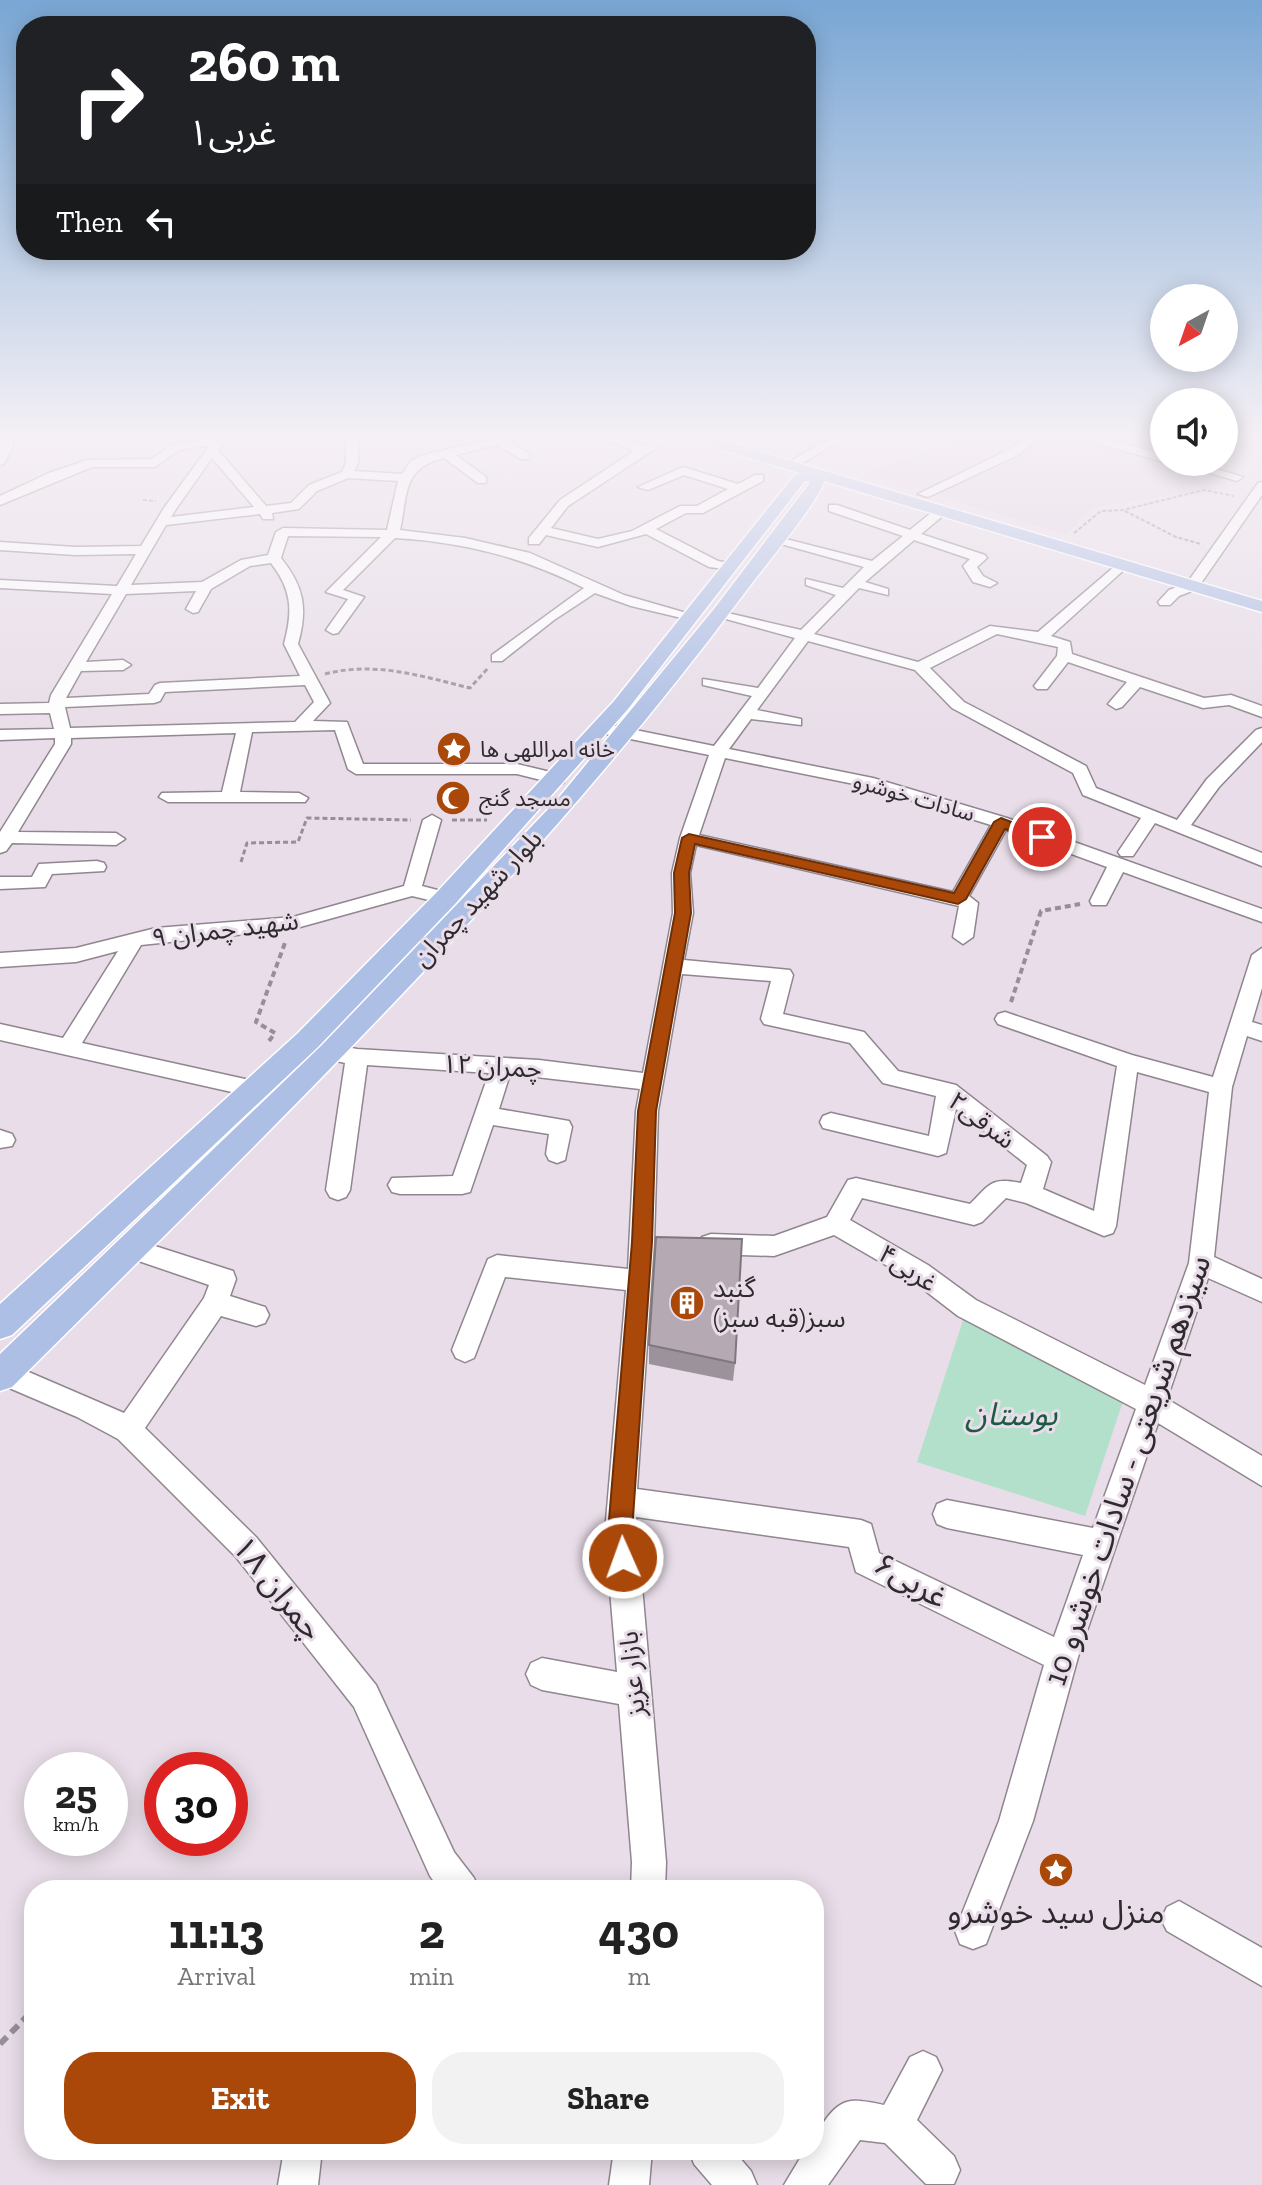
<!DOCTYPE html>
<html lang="en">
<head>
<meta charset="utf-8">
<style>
  :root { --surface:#fff; --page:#f2f2f2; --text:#222; --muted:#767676; --accent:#aa4809 }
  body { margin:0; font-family:"Zilla Slab","Noto Sans Arabic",serif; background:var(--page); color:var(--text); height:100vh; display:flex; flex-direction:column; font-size:30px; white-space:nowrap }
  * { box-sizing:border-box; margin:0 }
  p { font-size:26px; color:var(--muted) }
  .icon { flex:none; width:44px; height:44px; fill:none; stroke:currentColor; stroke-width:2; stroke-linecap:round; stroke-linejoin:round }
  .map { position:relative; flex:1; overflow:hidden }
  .side { position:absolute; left:24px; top:1880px; width:800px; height:280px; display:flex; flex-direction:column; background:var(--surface); border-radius:32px; box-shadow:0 4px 20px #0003 }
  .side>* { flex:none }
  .banner { position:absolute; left:16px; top:16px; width:800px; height:244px; border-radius:32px; box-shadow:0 4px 20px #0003; background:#202124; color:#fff; overflow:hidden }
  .needle { width:52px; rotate:220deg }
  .buttons { position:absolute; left:1150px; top:284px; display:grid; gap:16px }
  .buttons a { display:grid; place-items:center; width:88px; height:88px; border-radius:50%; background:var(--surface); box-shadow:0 4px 20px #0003; font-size:40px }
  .speed { position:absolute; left:24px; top:1752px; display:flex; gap:16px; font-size:40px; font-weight:700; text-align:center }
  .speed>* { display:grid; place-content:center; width:104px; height:104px; border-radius:50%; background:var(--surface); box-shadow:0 4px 20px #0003; line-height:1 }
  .speed small { font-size:20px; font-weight:400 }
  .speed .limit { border:12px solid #d22; background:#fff; color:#111 }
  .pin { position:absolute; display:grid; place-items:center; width:68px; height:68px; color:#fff; margin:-34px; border:4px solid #fff; border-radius:50%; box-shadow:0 2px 8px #0007 }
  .me { position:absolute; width:88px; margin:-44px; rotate:358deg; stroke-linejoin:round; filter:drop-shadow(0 0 6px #0008) }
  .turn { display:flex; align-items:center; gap:28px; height:168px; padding:0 40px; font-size:36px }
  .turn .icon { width:104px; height:104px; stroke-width:2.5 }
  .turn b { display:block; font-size:56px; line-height:68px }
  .then { display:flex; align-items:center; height:76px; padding:0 40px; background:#0003; gap:16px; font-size:30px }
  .eta { display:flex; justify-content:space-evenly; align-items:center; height:136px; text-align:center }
  .eta b { font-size:48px; font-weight:800; line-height:56px }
  .action { display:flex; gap:16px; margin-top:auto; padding:16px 40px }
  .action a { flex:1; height:92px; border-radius:32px; background:var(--accent); color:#fff; font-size:32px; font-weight:800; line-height:92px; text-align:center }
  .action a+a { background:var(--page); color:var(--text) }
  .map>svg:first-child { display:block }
  .built { fill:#e2d1e1 }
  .green { fill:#b3e0ca }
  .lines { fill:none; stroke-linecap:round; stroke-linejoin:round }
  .minor-casing { stroke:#90868f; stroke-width:3 }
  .major-casing { stroke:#fff; stroke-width:3 }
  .path-far3 { stroke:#978f97; stroke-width:2; stroke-dasharray:4 2; stroke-linecap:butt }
  .path-far2 { stroke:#978f97; stroke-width:3; stroke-dasharray:5 3; stroke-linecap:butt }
  .path-far1 { stroke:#978f97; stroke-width:4; stroke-dasharray:6 4; stroke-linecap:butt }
  .path { stroke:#978f97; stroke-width:6; stroke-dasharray:10 6; stroke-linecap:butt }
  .minor { fill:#fff; fill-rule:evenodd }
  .major { fill:#adbfe4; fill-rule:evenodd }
  .wall { fill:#9c929b }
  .building { fill:#b5aab4; stroke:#7f777e; stroke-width:2 }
  .route { fill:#aa4809; stroke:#6e2f06; stroke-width:2 }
  .labels { text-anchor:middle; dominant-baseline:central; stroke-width:6; stroke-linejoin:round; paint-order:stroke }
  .far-poi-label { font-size:22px; fill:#2e2a2e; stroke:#e8dde8; text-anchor:start }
  .far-street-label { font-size:22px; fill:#2e2a2e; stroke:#e8dde8 }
  .street-label { font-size:26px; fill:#2e2a2e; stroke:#e8dde8 }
  .poi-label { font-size:26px; fill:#2e2a2e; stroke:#e8dde8; text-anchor:start }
  .near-park-label { font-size:32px; font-style:italic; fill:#1b5b43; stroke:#e8dde8 }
  .near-street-label { font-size:32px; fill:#2e2a2e; stroke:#e8dde8 }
  .near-poi-label { font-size:32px; fill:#2e2a2e; stroke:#e8dde8 }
</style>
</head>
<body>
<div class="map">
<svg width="1262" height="2185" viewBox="0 0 1262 2185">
  <rect width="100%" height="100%" fill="#e8dde8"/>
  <path class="built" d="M964 435H1164V462H1224V435H1249L1216 489 1095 507 1065 534 866 474Z"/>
  <path class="green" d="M967 1308 1127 1389 1085 1516 917 1462Z"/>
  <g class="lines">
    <g class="minor-casing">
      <path id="minor" d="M0 435H10L13 446 4 464 0 465Z
        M156 435H168V436L162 439Z
        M217 435H229L218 450 266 506 291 503 309 485 342 472 346 463V435H358V463L354 471 402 474 411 461 420 456 488 440 487 435H527L508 442 529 453V459H521L496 445 456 455 486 477V483H478L444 458C402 468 408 494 400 530L465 538 530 553 624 595 697 616 690 620 631 606 595 593 554 620 502 661H492V655L584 588C523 557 463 542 395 538L343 590 364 597 338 633 333 634 326 630 348 599 326 592 381 537 288 536 281 558C304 587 308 608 298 644L330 703 313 721 347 722 363 764H517L563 775 565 779 563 783 557 784 517 774H356L348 769 335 730 252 732 240 792 299 793 308 798 305 802H168L159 797 162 793 222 792 236 733 71 738V744L18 832 116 833 125 839 116 845 12 843 6 851 0 853V832L55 744V738L0 740V730L54 729 50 713 0 714V704L49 703 51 695 112 594 0 588V580L117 586 136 554 75 555 0 550V542L75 547 141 546 164 508 210 445 179 450 155 467H92L0 505V496L49 473 87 460 152 459 171 445ZM212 458 254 507 171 517 176 509ZM348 478 398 481 387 530 283 528 276 532 268 555 241 560 202 582 131 585 166 525 260 514 263 519H273L272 513 299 509 317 491ZM271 563C292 590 293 611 284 644L300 676 160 683 155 685 149 694 66 698 81 671 123 670 131 665 123 660 86 662 126 594 196 591 186 609 193 613 198 612 211 589 250 566ZM305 685 314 702 295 722 70 728 65 707 154 703 160 701 165 692Z
        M594 435H611L643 446 662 435H676L568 506 551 528 598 539 632 531 680 506H697L728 489 684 475 648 490 638 487 683 467 738 484 755 475H763V481L703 513H686L656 529 718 561 734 564V570L709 567 646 534 598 547 546 535 539 544H529V538L560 500 634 451Z
        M836 435H850L794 468 784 465Z
        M1032 435H1046L1016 456 928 497 918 494 1008 450Z
        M1069 435H1088L1164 454V462Z
        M1173 462H1193L1243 477 1237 481Z
        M1262 482V495L1197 589 1179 596 1170 605H1160L1158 602 1169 590 1187 583 1258 483Z
        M829 505H837L910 530 937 508H945V514L921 534 985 555 987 558 977 567 983 576 997 583 990 587 973 582 963 566 970 559 914 540 865 582 888 589V595L859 588 814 634 918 662 990 626 1038 632 1121 561 1126 562V568L1051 636 1070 642 1072 654 1204 698 1231 695 1262 706V717L1229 705 1203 708 1140 687 1122 707 1116 709 1108 704 1127 682 1068 662 1047 689H1037L1034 686 1057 656 1058 647 997 634 930 668 964 702 1086 766 1096 788 1177 820 1207 779 1256 730 1262 728V742L1219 787 1191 825 1262 853V866L1155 823 1133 856H1121L1118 852 1141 818 1083 795 1073 773 952 708 915 670 808 641 757 710 801 719V725L751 719 729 749 873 778 1007 818 1262 909V922L1123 872 1106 905H1092L1090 901 1107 867 1006 830 969 896 978 903 973 937 963 944 953 937 959 906 696 845 690 873 693 913 684 960 790 970 793 975 783 1014 864 1032 898 1071 956 1085 1047 1156 1051 1162 1043 1189 1094 1211 1117 1066 998 1024 995 1019 998 1014 1005 1012 1132 1055 1213 1077 1252 955 1262 948V988L1252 1022 1262 1025V1041L1247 1036 1232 1087 1214 1257 1262 1279V1302L1208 1278 1167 1399 1262 1456V1486L1158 1423 1078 1657 1033 1821 986 1944 973 1949 960 1944 955 1931 999 1821 1044 1665 856 1572 849 1547 636 1517 666 1862 665 1890H631L632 1862 619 1704 542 1690 531 1685 526 1674 531 1663 542 1658 617 1672 605 1532 626 1290 505 1277 474 1358 465 1362 456 1358 452 1350 488 1259 497 1255 628 1269 636 1111 640 1089 510 1074 499 1109 569 1121 572 1127 565 1160 557 1163 549 1160 546 1154 549 1134 493 1125 470 1192 462 1194H400L392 1192 388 1185 392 1178 453 1176 489 1073 367 1065 350 1190 346 1197 338 1200 330 1197 326 1190 345 1063 324 1058 321 1052 324 1046 332 1044 357 1049 539 1060 643 1073 673 913 672 873 680 838 709 755 601 733 593 728 601 723 714 746 752 696 703 685V679L758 688 795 638 715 616V610L801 630 836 595 806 585V579L843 588 864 567 770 541V535L872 561 903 536 829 511ZM725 758 864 786 991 825 953 892 699 835ZM682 974 771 981 761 1019 764 1024 850 1043 883 1083 936 1096 929 1136 831 1113 823 1116 820 1122 823 1128 938 1156 946 1153 956 1109 1027 1165 1021 1183C991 1177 990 1184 970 1204L856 1178 848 1180 827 1217 774 1236 711 1234 702 1237 699 1244 702 1251 711 1254 774 1256 834 1235 910 1279 958 1316 1136 1409 1093 1528 947 1500 937 1504 933 1514 937 1524 947 1528 1083 1555 1054 1637 879 1553 871 1524 861 1520 637 1489 654 1242 658 1111ZM1137 1072 1209 1092 1189 1263 1145 1385 976 1300 928 1265 850 1220 862 1198 974 1225 982 1222 1006 1198 1026 1203 1104 1236 1113 1233 1116 1226Z
        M432 815 441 820 422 886 453 894 455 898 453 902 446 904 412 896 293 929 141 945 82 1043 254 1081 262 1083 265 1089 262 1095 254 1097 0 1040V1024L63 1038 118 951 76 962 0 967V953L76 948 156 928 293 917 404 886 423 820Z
        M97 861 104 863 106 867 104 871 52 874 45 887 0 889V877H32L39 864Z
        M0 1130 12 1134 15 1140 12 1146 0 1148Z
        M130 1238 233 1271 236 1279 230 1296 265 1307 269 1315 265 1323 256 1326 221 1316 145 1428 256 1537 376 1685 454 1852 474 1878 479 1890H440L430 1876 354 1707 236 1557 118 1439 77 1417 0 1384V1362L3 1361 124 1413 204 1298 209 1285 121 1255 118 1248 121 1241Z
        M1179 1901 1262 1948V1986L1167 1931 1161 1919 1167 1907Z
        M923 2051 936 2057 942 2070 917 2120 954 2156 960 2170 954 2184H926L885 2143 860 2140 828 2185H784L805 2150H814C814 2133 832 2103 851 2101 861 2100 874 2103 884 2105L910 2057Z
        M284 2150H322L318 2185H278Z
        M614 2150H652L649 2185H609Z
        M689 2150H733L751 2171 757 2185H712L694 2164Z"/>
    </g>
    <g class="major-casing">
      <path id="major" d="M682 435H704L1262 601V612L824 481C821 499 758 574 743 595 528 884 267 1133 12 1387L0 1391V1354L322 1045 556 801 714 609 809 484V481L804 482 628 709 455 904 318 1047 12 1335 0 1339V1304L298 1033 437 892 614 701 794 476 800 473 684 438Z"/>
    </g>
    <path class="path-far3" d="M143 500 156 501
      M1125 511 1176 537 1201 544
      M1074 533 1101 511 1123 510 1204 490 1234 496"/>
    <path class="path-far2" d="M325 674C375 661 421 676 470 688L488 668
      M452 820H487
      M241 862 247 843 298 842 307 818 411 820"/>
    <path class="path-far1" d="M1011 1002 1041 911 1080 904
      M269 1041 275 1033 256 1022 286 940"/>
    <path class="path" d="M0 2044 34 2009"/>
    <use href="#minor" class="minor"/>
    <use href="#major" class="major"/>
  </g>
  <path class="wall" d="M649 1345 735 1363 733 1381 649 1364Z"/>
  <path class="building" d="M656 1237 742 1239 735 1363 649 1345Z"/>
  <linearGradient id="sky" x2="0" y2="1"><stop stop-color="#79a6d4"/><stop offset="0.59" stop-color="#f5f0f5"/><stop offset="1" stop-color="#f5f0f5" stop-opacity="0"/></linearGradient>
  <rect width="1262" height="741" fill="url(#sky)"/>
  <path class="route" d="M1001 818 1050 837 1042 842 1005 829 966 899 958 904 695 844 689 873 691 913 656 1111 652 1242 632 1532 635 1558 631 1567 623 1570 614 1567 608 1532 632 1242 638 1111 675 913 674 873 682 838 689 834 954 893 994 822Z"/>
  <defs>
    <g id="sight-disc" transform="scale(1.8)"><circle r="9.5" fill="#aa4809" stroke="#e8dde8"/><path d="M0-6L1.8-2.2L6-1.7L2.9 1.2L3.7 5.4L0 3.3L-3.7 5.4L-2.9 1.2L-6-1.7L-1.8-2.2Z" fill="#fff"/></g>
    <g id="mosque-disc" transform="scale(1.8)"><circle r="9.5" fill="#aa4809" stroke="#e8dde8"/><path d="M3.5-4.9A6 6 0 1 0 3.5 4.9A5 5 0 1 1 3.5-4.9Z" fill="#fff"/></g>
    <g id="building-disc" transform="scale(1.8)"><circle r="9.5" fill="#aa4809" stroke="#e8dde8"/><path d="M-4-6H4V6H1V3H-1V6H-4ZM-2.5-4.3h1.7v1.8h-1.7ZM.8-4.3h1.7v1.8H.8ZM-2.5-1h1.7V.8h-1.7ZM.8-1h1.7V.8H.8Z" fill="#fff"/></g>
  </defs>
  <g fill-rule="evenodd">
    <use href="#sight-disc" x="454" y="749"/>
    <use href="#mosque-disc" x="453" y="798"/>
    <use href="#building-disc" x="687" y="1303"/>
    <use href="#sight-disc" x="1056" y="1870"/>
  </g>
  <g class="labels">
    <g class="far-poi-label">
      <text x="480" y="749">خانه امراللهی ها</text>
      <text x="479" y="798">مسجد گنج</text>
    </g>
    <g class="far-street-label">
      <text transform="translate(914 797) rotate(16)">سادات خوشرو</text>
    </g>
    <g class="street-label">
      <text transform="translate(477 898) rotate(-47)">بلوار شهید چمران</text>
      <text transform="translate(225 929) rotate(-7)">شهید چمران ۹</text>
      <text transform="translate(492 1066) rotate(3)">چمران ۱۲</text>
      <text transform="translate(982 1120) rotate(37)">شرقی۲</text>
      <text transform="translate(908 1268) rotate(33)">غربی۴</text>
      <text transform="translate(632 1674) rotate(-95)">بازار عزیز</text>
    </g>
    <g class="poi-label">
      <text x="713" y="1288">گنبد<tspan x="713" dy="30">سبز(قبه سبز)</tspan></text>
    </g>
    <g class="near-park-label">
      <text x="1011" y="1414">بوستان</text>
    </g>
    <g class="near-street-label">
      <text transform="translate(1127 1470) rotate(-71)">سیزدهم شریعتی - سادات خوشرو 10</text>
      <text transform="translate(911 1580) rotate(30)">غربی۶</text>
      <text transform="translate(278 1588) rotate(51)">چمران ۱۸</text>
    </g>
    <g class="near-poi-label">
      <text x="1056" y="1912">منزل سید خوشرو</text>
    </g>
  </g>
</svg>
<div class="buttons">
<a><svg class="needle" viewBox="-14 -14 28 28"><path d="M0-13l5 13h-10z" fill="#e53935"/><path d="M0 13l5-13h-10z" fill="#767676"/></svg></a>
<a><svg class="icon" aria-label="sound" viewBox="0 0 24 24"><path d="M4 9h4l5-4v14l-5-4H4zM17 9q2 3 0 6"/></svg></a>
</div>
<div class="speed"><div>25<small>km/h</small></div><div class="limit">30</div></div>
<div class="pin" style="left:1042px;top:837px;background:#d93025"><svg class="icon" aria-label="arrive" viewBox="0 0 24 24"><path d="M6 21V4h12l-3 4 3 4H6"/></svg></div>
<svg class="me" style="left:623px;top:1558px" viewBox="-20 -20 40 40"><circle r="17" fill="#aa4809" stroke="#fff" stroke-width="3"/><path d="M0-11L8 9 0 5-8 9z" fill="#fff"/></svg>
<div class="banner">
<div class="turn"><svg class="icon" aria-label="right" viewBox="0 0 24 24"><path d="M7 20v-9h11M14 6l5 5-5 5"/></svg><div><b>260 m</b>غربی۱</div></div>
<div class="then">Then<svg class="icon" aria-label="left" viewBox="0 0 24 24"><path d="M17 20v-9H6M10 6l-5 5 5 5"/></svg></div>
</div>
<section class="side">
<div class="eta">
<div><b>11:13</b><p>Arrival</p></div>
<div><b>2</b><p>min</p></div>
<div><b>430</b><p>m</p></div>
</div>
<div class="action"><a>Exit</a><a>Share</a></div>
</section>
</div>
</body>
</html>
